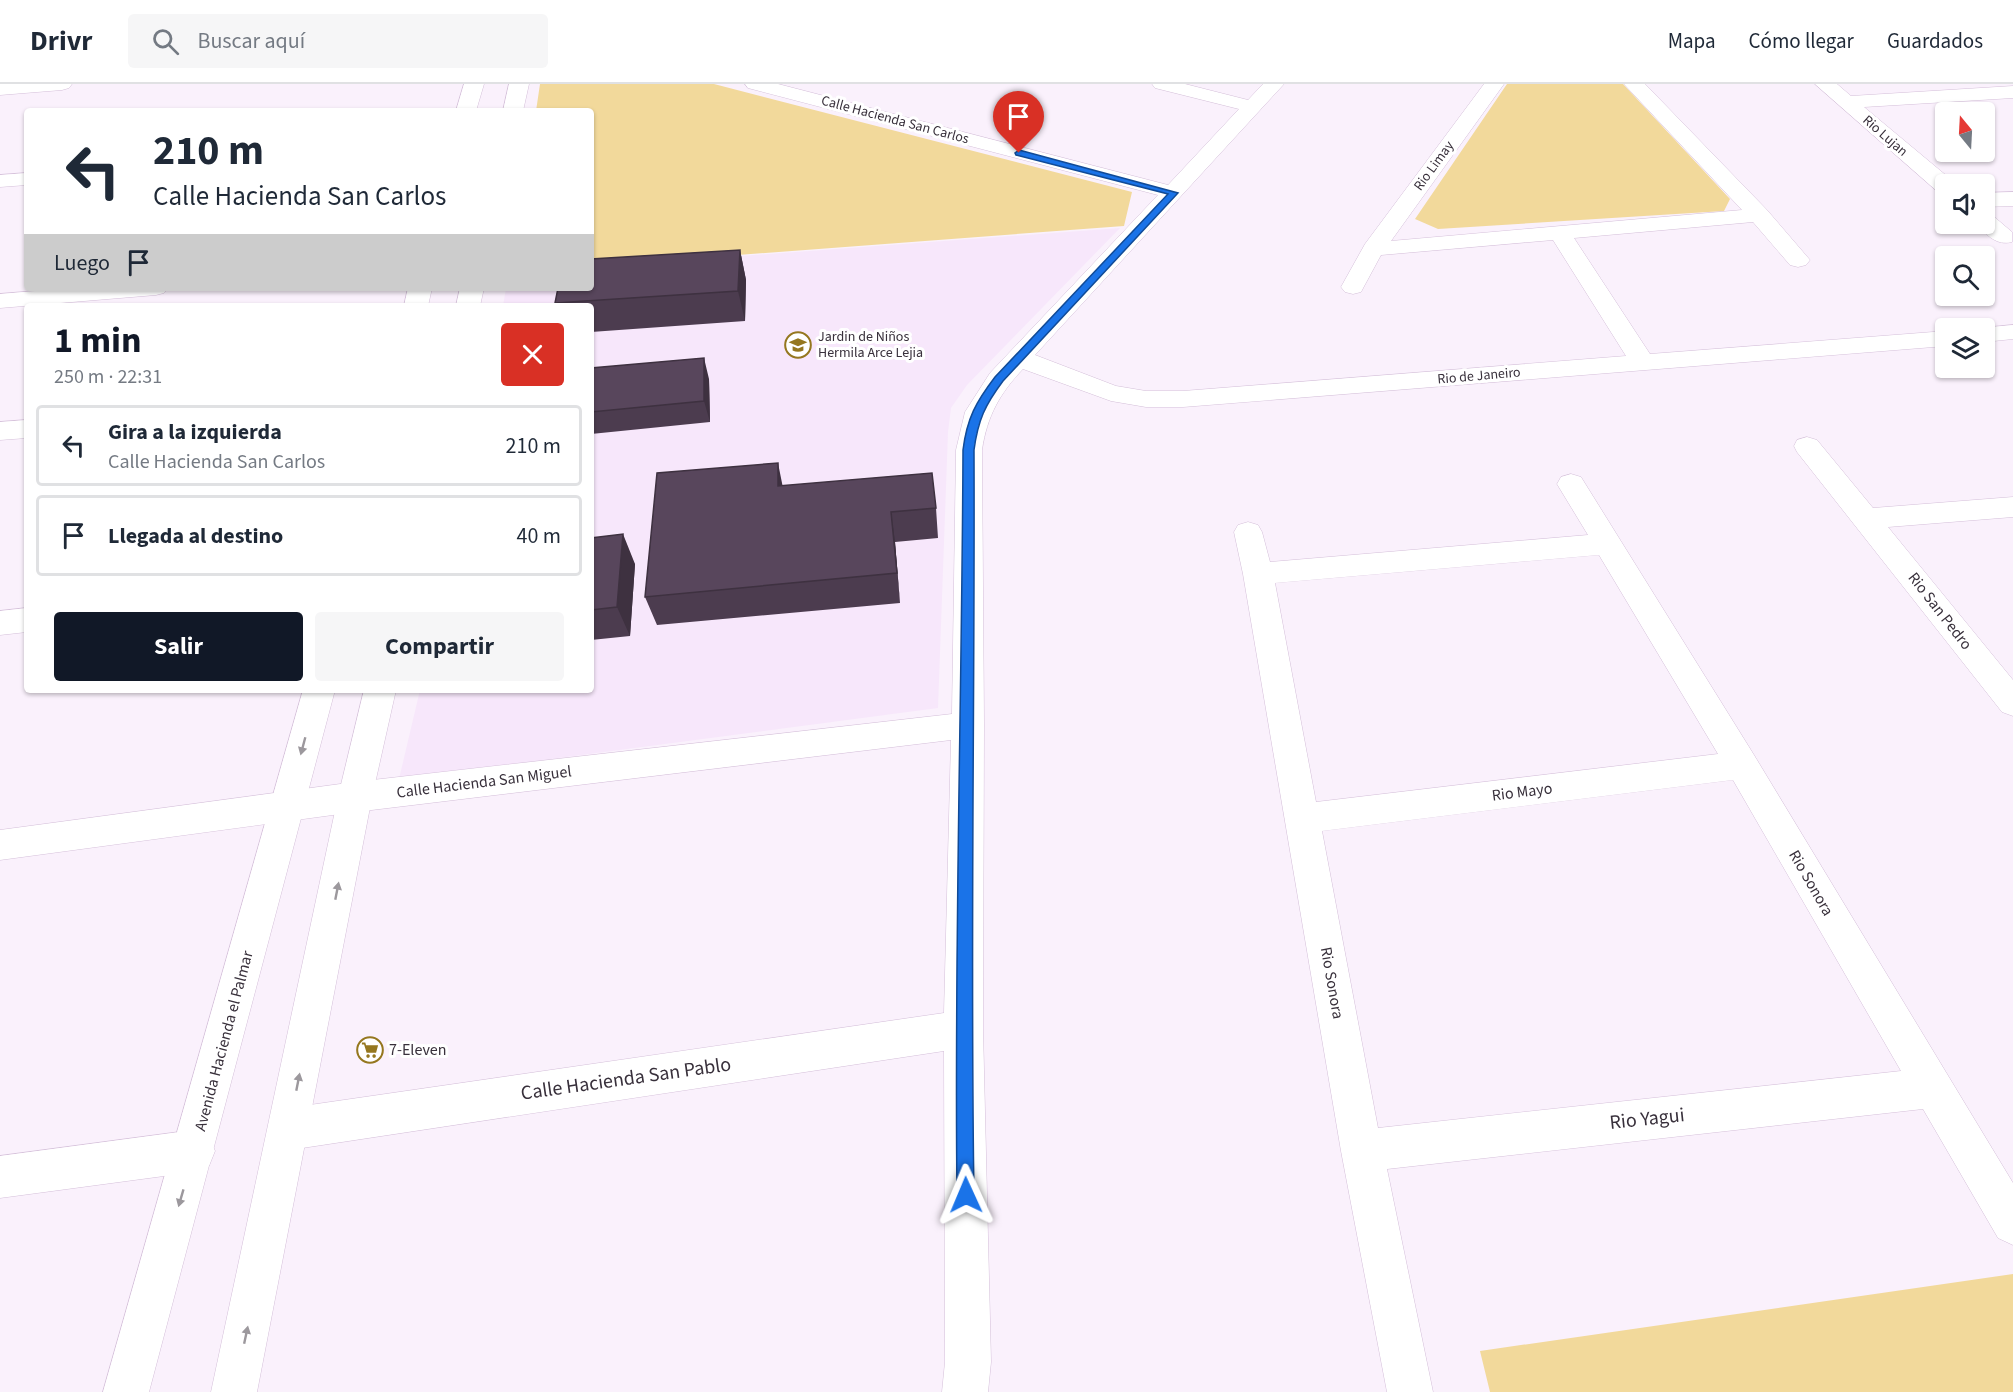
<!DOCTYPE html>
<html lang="es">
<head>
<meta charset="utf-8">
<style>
  :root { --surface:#fff; --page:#f6f6f7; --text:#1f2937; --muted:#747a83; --line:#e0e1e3; --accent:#111827 }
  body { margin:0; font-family:"Source Sans 3",sans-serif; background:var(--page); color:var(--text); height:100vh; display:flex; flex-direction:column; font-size:22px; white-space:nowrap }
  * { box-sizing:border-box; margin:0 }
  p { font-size:20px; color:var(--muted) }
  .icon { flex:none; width:33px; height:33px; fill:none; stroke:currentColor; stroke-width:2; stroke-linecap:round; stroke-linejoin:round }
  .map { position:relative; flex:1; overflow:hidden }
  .panel { position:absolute; left:24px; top:219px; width:570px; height:390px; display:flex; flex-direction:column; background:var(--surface); border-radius:6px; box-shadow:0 2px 4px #0004 }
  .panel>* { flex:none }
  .top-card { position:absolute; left:24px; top:24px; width:570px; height:183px; border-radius:6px; box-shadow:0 2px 4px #0004; background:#fff; color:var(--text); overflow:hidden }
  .needle { width:39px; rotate:342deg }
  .tools { position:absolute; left:1935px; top:18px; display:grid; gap:12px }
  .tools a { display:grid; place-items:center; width:60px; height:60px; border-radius:6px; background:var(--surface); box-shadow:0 2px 4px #0004; font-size:30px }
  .pin { position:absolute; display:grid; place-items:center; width:51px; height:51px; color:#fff; margin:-62px -26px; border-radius:50% 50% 50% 0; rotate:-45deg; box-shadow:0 0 6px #0007 }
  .pin .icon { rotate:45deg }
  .me { position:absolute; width:66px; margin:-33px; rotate:359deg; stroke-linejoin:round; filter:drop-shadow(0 0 4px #0008) }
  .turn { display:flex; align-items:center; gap:21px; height:126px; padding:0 30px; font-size:27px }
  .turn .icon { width:78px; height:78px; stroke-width:2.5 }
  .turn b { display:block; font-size:42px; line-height:51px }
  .then { display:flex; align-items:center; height:57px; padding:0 30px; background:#0003; gap:12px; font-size:22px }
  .round { display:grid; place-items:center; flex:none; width:63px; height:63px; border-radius:6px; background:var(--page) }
  .head { display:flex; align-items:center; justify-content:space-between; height:102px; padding:0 30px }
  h1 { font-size:36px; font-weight:700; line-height:45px; color:var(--accent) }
  .button { display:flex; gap:12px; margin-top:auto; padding:12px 30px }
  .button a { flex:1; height:69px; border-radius:6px; background:var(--accent); color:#fff; font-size:24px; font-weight:700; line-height:69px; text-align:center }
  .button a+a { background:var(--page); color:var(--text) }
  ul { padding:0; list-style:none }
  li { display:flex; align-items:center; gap:18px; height:81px; margin:0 12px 9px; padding:0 18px; border:3px solid var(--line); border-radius:6px }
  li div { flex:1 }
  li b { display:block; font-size:22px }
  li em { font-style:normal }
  header { display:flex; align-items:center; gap:36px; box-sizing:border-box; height:84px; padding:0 30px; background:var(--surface); border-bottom:2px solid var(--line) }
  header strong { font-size:28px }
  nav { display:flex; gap:33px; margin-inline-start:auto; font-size:21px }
  .search { width:420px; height:54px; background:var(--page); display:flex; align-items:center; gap:15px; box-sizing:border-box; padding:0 21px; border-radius:6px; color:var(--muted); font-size:22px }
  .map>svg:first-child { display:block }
  .built { fill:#f7e7fb }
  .green { fill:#f2d99b }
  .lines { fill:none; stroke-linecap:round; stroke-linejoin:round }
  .minor-casing { stroke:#d4bfd9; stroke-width:1 }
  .tertiary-casing { stroke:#d4bfd9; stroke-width:1 }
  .minor { fill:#fff; fill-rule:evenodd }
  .tertiary { fill:#fff; fill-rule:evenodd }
  .wall { fill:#4c3c4f }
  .shaded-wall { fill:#3e3140 }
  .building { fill:#58465c; stroke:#3e3140; stroke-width:1.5 }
  .oneway { fill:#9c989d }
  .route { fill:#1a73e8; stroke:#114b97; stroke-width:1.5 }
  .labels { text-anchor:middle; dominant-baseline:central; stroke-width:6; stroke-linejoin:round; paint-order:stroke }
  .far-street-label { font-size:14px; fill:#38303b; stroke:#fff }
  .far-poi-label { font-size:14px; fill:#38303b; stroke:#fff; text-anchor:start }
  .street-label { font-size:16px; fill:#38303b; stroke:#fff }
  .poi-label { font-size:16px; fill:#38303b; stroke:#fff; text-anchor:start }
  .near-street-label { font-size:20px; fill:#38303b; stroke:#fff }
</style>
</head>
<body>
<header>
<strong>Drivr</strong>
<div class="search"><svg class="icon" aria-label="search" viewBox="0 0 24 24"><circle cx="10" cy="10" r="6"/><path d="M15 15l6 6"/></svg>Buscar aquí</div>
<nav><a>Mapa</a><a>Cómo llegar</a><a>Guardados</a></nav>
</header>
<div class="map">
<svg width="2013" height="1308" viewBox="0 0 2013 1308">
  <rect width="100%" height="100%" fill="#faf1fc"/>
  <path class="built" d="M1120 144 967 301 951 324 948 348 938 624 399 695 420 606H591V222H503L506 204H591V183Z"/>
  <path class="green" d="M540 0H714L1132 108 1124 142 591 182V27H536Z
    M1507 0H1623L1730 115 1724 127 1438 145 1415 135Z
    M2013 1190V1308H1490L1480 1267Z"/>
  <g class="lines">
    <g class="minor-casing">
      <path id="minor" d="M0 0H72L69 4 62 6 0 11Z
        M745 0H778L1168 101 1239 25 1155 4 1152 0H1185L1248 16 1263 0H1284L1035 271 1116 302 1146 307H1183L1626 272 1553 156 1381 171 1361 208 1353 210 1345 208 1341 203 1365 160 1484 0H1504L1391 157 1742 126 1624 0H1645L1767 126 1810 176 1806 181 1798 183 1790 181 1753 138 1574 154 1650 270 1946 247V262L1183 323H1146L1111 317 1023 285C1000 309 987 332 982 366L984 641 983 945 991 1278 988 1308H942L945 1278 944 967 289 1066 274 1060 268 1045 274 1030 289 1024 944 929 951 656 355 728 0 776V746L355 698 952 630 956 366 965 328 990 289 1158 111 748 4Z
        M1815 0H1837L1851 12 2013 2V14L1864 23 1954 98 1955 100H1946V109L1938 108Z
        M27 89V101L0 103V91Z
        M2013 108V122L1984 123V109Z
        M1984 129 1992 131 2012 148V158C1996 162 1988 151 1976 141L1984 140Z
        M70 204H168L164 209 156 211 0 224V210Z
        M2013 241V255L1984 258V244H1980Z
        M27 336V354L0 356V338Z
        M1807 353 1817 356 1873 424 2013 413V433L1888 443 2013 596V632L2002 628 1797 368 1794 362 1797 356Z
        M1571 390 1581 393 1754 671 2013 1099V1161L1998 1154 1923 1025 1387 1085 1433 1308H1387L1341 1067 1243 490 1234 448 1238 441 1248 438 1258 441 1262 448 1270 478 1588 451 1557 400 1561 393ZM1599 471 1718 670 1316 718 1275 499ZM1733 696 1901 987 1378 1044 1322 747Z
        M27 524V548L0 551V527Z
        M194 1046 209 1052 215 1067 209 1082 194 1088 0 1114V1072Z"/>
    </g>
    <g class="tertiary-casing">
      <path id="tertiary" d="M464 0H484L476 27H456Z
        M509 0H529L523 27H503Z
        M408 204H432L428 222H404Z
        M460 204H484L480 222H456Z
        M303 606H335L149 1308H103Z
        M364 606H396L372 713 257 1308H211L338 713Z"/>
    </g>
    <use href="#minor" class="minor"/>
    <use href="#tertiary" class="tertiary"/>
  </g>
  <path class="wall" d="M740 166 746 196 745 237 591 248V222H556L555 219Z
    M591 284 709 295 710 338 591 350Z
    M783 401 936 424 938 454 895 458 900 519 657 541 645 513Z
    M591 454 635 480 630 552 591 556Z"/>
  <path class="shaded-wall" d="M740 166 746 196 745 237 738 207Z
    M704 274 709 295 710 338 704 317Z
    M778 379 784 409 778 402Z
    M891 428 895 458 900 519 897 489Z
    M623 450 635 480 630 552 617 523Z"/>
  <path class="building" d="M740 166 738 207 555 219 558 204H591V175Z
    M704 274V317L591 328V284Z
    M778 379V402L932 389 936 424 891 428 897 489 645 513 657 389Z
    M623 450 617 523 591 526V454Z"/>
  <defs><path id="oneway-solid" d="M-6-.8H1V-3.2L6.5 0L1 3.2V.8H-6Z" transform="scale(1.5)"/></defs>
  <g class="oneway">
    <use href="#oneway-solid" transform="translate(303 662) rotate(105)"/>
    <use href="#oneway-solid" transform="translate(337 807) rotate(-79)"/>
    <use href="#oneway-solid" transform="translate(298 998) rotate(-79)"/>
    <use href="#oneway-solid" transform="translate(181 1114) rotate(106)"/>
    <use href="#oneway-solid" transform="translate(246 1251) rotate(-78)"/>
  </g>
  <path class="route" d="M1019 66 1178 109 1003 297C985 321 978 336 974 366 975 614 970 863 974 1111L972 1117 966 1120 959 1117 957 1111C954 863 962 614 963 366 967 334 976 318 995 293L1168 110 1016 71 1015 69Z"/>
  <defs>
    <g id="school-ring" transform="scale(1.35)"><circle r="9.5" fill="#fff" stroke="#95771f" stroke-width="1.5"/><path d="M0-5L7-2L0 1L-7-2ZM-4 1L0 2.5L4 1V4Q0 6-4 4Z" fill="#95771f"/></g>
    <g id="supermarket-ring" transform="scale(1.35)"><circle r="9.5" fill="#fff" stroke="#95771f" stroke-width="1.5"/><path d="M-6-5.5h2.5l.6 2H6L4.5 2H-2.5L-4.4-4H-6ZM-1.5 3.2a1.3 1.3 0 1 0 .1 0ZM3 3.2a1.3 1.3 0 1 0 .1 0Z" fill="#95771f"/></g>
  </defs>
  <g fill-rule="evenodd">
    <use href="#school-ring" x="798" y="261"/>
    <use href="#supermarket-ring" x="370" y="966"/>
  </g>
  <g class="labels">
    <g class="far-street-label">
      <text transform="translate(895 36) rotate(15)">Calle Hacienda San Carlos</text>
      <text transform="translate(1885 52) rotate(41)">Rio Lujan</text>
      <text transform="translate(1434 82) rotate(-54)">Rio Limay</text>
      <text transform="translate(1479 292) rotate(-5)">Rio de Janeiro</text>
    </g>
    <g class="far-poi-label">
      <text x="818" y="253">Jardin de Niños<tspan x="818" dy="16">Hermila Arce Lejia</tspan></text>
    </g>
    <g class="street-label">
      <text transform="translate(1940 527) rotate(52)">Rio San Pedro</text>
      <text transform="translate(484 698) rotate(-7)">Calle Hacienda San Miguel</text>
      <text transform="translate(1522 708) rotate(-7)">Rio Mayo</text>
      <text transform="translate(1811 799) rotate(60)">Rio Sonora</text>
      <text transform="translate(1332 899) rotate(80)">Rio Sonora</text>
      <text transform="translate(224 957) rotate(-75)">Avenida Hacienda el Palmar</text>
    </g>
    <g class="poi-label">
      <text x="389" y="966">7-Eleven</text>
    </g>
    <g class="near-street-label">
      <text transform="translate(626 995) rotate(-8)">Calle Hacienda San Pablo</text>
      <text transform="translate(1647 1035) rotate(-6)">Rio Yagui</text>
    </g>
  </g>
</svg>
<div class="tools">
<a><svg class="needle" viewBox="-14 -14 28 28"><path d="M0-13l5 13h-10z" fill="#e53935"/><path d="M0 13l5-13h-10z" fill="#747a83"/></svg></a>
<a><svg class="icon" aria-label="sound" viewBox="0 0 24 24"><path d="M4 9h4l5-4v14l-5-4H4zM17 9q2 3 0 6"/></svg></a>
<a><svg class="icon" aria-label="search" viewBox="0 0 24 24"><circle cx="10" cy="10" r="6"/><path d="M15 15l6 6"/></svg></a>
<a><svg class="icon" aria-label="layers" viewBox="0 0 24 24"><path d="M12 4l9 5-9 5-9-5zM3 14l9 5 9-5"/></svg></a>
</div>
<div class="pin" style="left:1019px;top:69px;background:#d93025"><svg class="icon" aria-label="arrive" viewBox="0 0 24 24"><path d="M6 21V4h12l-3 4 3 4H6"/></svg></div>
<svg class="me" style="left:966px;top:1111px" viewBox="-20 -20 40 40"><path d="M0-17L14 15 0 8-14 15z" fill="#1a73e8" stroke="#fff" stroke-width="4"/></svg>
<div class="top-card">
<div class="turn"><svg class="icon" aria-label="left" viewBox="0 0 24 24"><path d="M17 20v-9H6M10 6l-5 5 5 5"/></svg><div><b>210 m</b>Calle Hacienda San Carlos</div></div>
<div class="then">Luego<svg class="icon" aria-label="arrive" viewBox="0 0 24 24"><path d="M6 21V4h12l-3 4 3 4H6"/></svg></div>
</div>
<section class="panel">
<div class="head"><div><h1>1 min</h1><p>250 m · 22:31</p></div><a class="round" style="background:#d93025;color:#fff"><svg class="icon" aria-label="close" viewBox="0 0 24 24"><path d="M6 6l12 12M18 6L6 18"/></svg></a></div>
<ul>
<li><svg class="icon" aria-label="left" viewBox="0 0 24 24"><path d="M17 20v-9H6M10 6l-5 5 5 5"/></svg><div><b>Gira a la izquierda</b><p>Calle Hacienda San Carlos</p></div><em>210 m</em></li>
<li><svg class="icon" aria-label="arrive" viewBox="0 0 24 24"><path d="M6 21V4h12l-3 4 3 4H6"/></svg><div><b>Llegada al destino</b></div><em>40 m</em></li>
</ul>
<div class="button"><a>Salir</a><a>Compartir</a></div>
</section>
</div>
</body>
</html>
